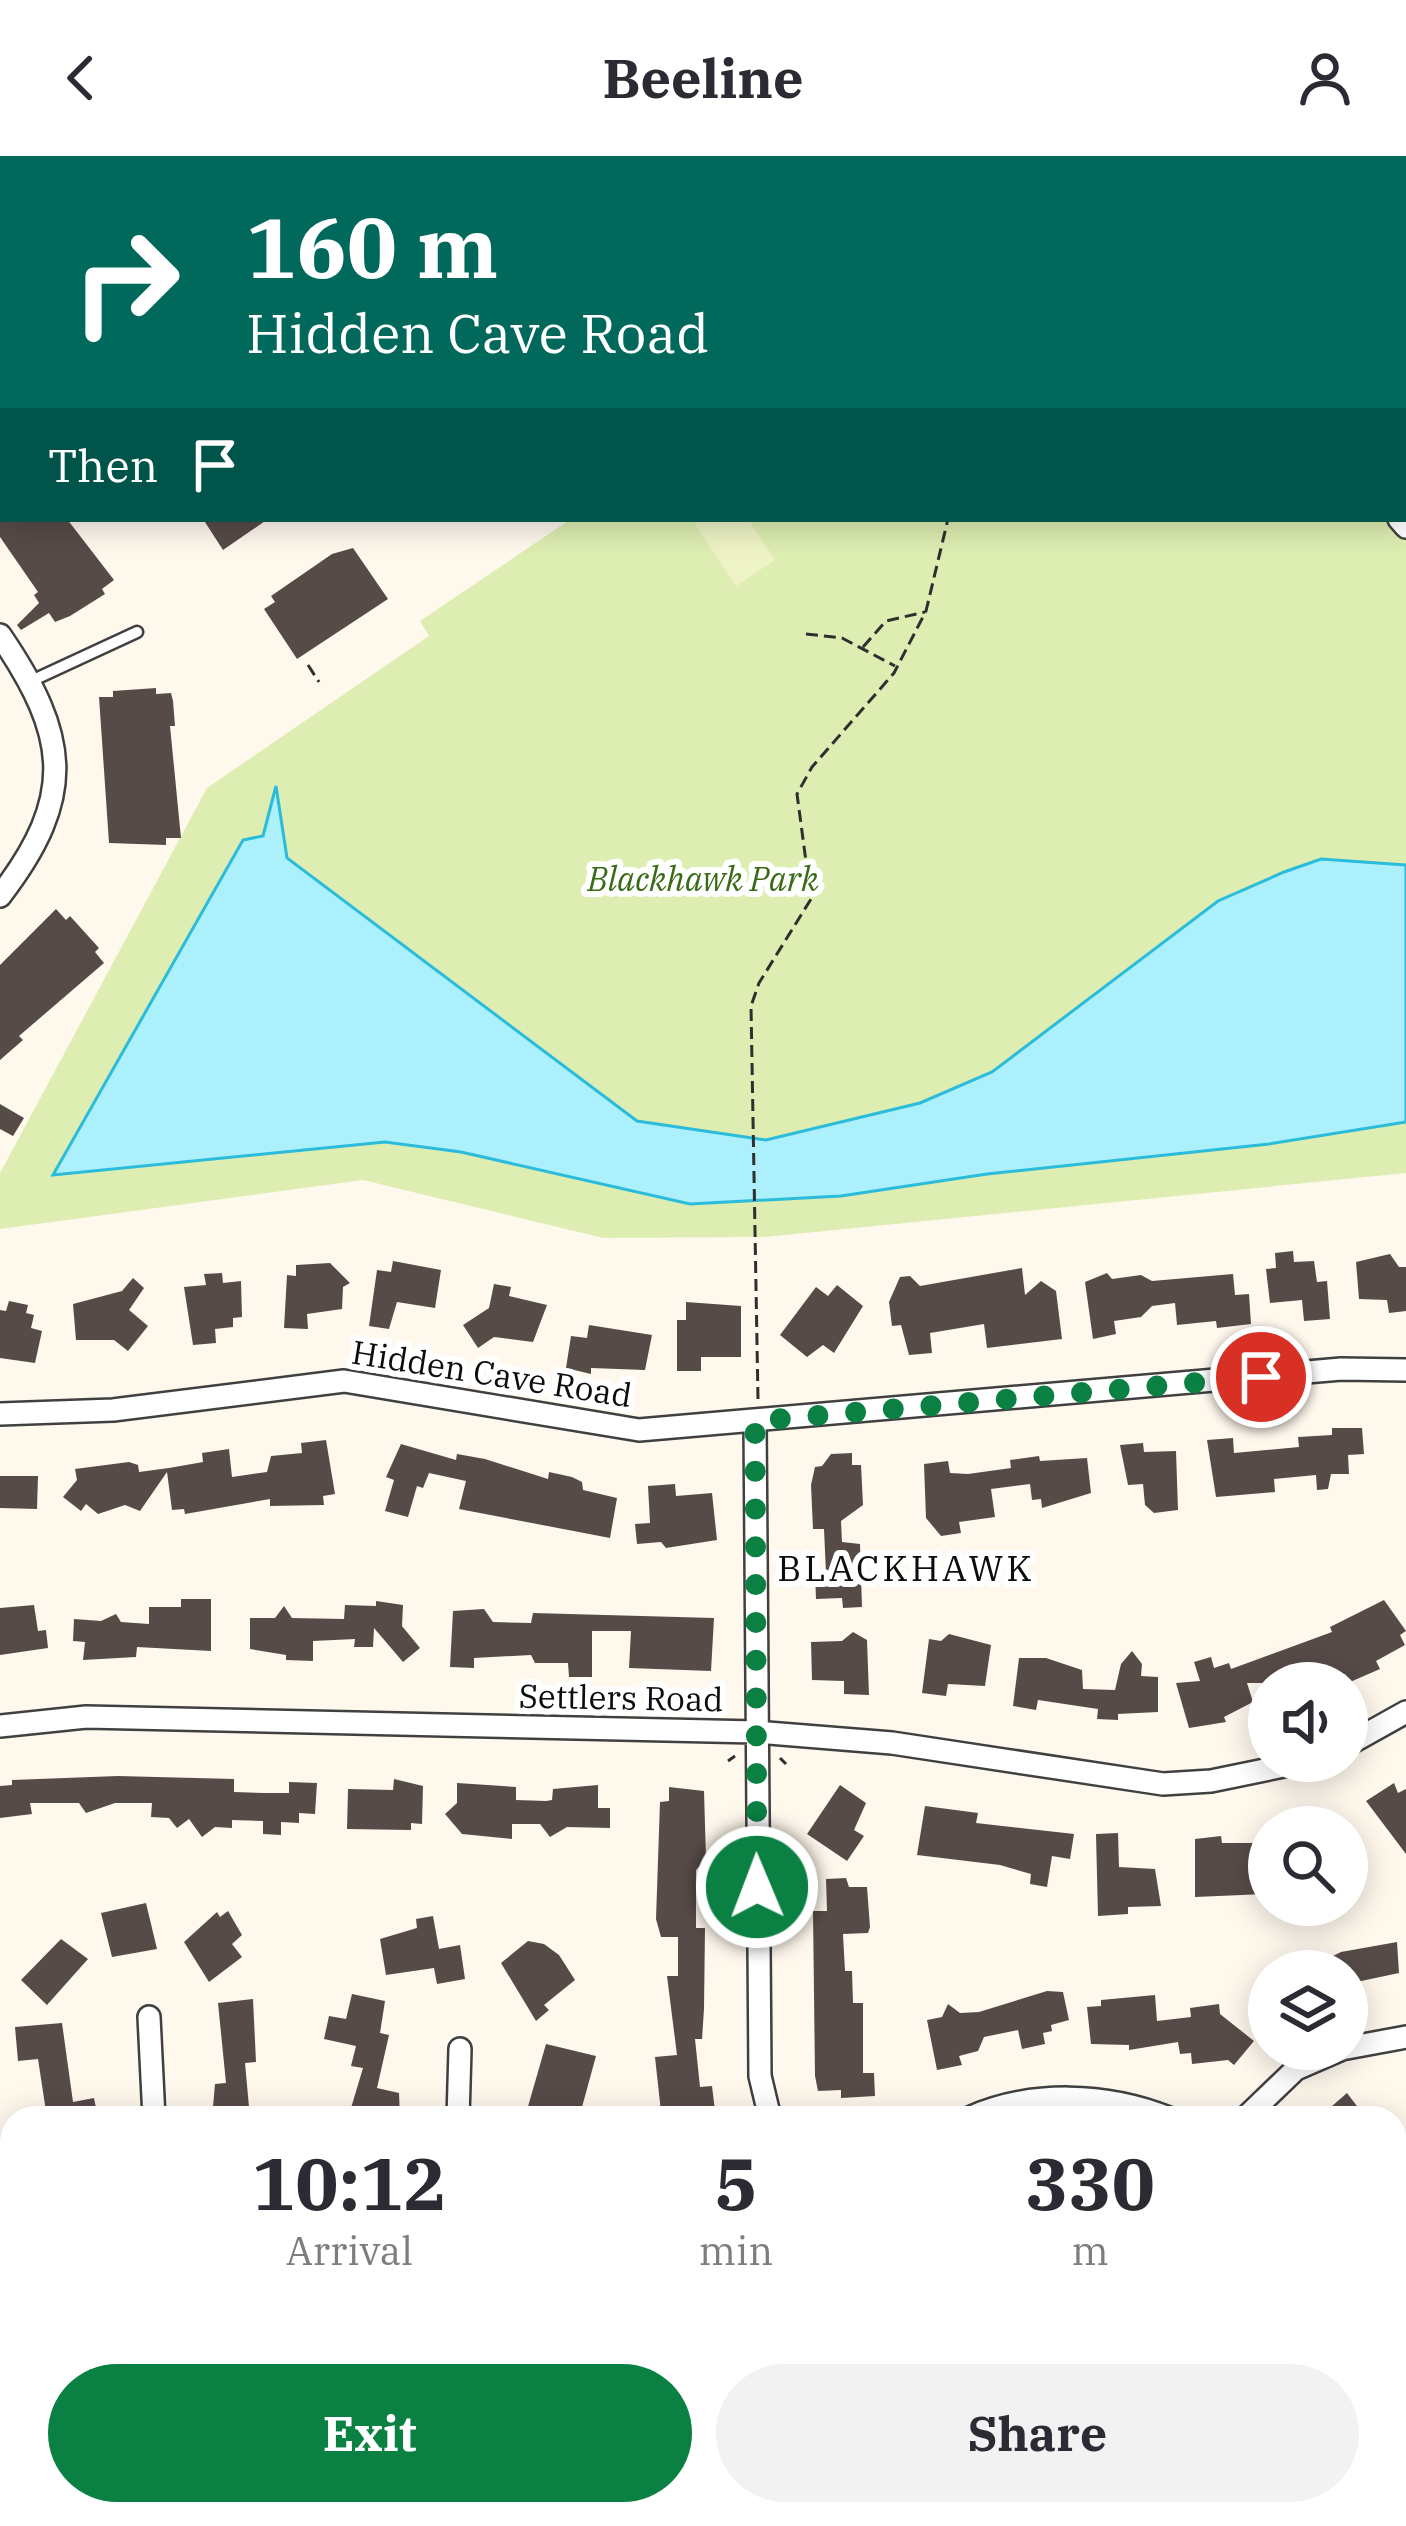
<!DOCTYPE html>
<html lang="en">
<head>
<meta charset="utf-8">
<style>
  :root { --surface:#fff; --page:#f2f2f3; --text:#2b2b33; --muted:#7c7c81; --accent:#0b8043 }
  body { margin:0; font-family:"IBM Plex Serif",serif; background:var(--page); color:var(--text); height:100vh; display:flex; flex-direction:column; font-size:45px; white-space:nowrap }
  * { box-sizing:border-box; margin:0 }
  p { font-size:39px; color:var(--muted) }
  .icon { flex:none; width:66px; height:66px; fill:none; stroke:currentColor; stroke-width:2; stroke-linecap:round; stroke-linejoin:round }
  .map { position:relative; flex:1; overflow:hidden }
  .drawer { position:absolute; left:0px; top:1950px; width:1407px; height:420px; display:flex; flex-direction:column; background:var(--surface); border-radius:36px 36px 0 0; box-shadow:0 6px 30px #0003 }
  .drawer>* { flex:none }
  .guide { position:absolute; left:0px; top:0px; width:1407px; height:366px; box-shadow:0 6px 30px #0003; background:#00695c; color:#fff; overflow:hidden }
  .tools { position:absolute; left:1248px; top:1506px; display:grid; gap:24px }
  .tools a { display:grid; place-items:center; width:120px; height:120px; border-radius:50%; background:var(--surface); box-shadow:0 6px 30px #0003; font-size:60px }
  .pin { position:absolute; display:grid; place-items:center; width:102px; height:102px; color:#fff; margin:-51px; border:6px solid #fff; border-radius:50%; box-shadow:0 3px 12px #0007 }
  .me { position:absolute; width:132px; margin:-66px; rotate:359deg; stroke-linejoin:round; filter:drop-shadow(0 0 9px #0008) }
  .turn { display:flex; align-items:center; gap:42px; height:252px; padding:0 48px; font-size:54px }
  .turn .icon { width:156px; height:156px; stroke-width:2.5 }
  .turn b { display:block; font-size:84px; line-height:102px }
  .then { display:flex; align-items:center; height:114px; padding:0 48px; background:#0003; gap:24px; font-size:45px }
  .eta { display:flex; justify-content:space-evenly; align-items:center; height:204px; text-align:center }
  .eta b { font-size:72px; font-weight:700; line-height:84px }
  .button { display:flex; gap:24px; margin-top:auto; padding:24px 48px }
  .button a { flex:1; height:138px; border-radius:72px; background:var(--accent); color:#fff; font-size:48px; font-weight:700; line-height:138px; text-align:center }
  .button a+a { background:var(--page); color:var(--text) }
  header { display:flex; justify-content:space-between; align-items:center; height:156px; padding:0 48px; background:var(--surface); font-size:54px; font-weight:700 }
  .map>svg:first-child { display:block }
  .farmland { fill:#f8eaca }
  .green { fill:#deeeb2 }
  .pitch { fill:#eef4c5 }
  .water { fill:#acf0fc; stroke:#2bbbdb; stroke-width:3 }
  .building { fill:#574b48 }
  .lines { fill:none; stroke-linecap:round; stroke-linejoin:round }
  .lane-casing { stroke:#404040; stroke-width:15 }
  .street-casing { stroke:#404040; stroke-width:26 }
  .secondary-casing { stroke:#2f2f2f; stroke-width:34 }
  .path { stroke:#2f2f2f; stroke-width:3; stroke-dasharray:12 6; stroke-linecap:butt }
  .lane { stroke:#fff; stroke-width:10 }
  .street { stroke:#fff; stroke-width:21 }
  .secondary { stroke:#ffe3a8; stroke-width:30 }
  .route { stroke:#0b8043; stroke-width:21; stroke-dasharray:0 37.8 }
  .labels { text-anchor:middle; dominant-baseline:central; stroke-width:12; stroke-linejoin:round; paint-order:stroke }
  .park-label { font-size:33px; font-style:italic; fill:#3a6b17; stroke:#fff }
  .street-label { font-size:33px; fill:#0d0d0d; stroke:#fff }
  .neighbourhood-label { font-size:36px; letter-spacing:3px; fill:#0d0d0d; stroke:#fff }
</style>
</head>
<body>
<header><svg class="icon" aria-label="back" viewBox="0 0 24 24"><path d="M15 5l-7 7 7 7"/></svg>Beeline<svg class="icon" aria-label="person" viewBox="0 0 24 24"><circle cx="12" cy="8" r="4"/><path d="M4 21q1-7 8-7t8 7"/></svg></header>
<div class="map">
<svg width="1406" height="2370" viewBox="0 0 1406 2370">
  <rect width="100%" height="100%" fill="#fff8ed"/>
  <path class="farmland" d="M0 0H292L3 3 0 194Z"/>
  <path class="green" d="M571 363H1399L1406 371V1017L765 1081 603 1082 363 1024 0 1073V1017L207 632 429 480 420 465Z
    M1406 2129V2370H1049L1066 2358H1395V2136Z"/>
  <path class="pitch" d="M692 363H748L775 404 736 430Z"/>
  <path class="water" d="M276 630 287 702 637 965 766 984 920 947 992 916 1218 745 1284 716 1321 703 1406 709V966L1269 988 987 1018 841 1040 690 1048 461 996 385 986 53 1019 243 684 263 680Z"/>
  <path class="building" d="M0 363H67L114 424 102 433 105 438 70 460 55 466 49 457 21 474 17 469 39 447 34 439 38 436 0 381Z
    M203 363H268L223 394Z
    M353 392 388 443 297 503 264 453 275 446 271 440 332 398Z
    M156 532V538L171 537 173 545 175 570H170L181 682H166V689L109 687 99 541H113V535Z
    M56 753 66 764 70 760 99 792 95 796 104 807 26 874 19 880 23 884 0 904V809Z
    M0 948 24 962 13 980 0 973Z
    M1293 1095 1294 1106 1314 1105 1317 1126 1327 1125 1330 1163 1304 1165 1302 1144 1270 1147 1266 1113 1276 1112 1275 1097Z
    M1390 1098 1399 1111H1406V1155L1389 1157 1387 1144 1359 1143 1356 1106Z
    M393 1105 441 1114 435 1152 397 1146 389 1173 369 1170 377 1114 391 1116Z
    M330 1107 350 1127 343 1131 342 1153 307 1158 308 1173 284 1172 287 1119 296 1120V1109Z
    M1022 1112 1025 1139 1041 1125 1056 1135 1062 1183 987 1192 984 1168 930 1177 932 1197 909 1199 901 1169 892 1170 889 1146 900 1121 910 1120 920 1130Z
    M222 1117 223 1127 241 1125 242 1161 233 1162V1171L215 1173 216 1187 193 1189 184 1131 206 1129 204 1118Z
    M1107 1117 1112 1123 1141 1119 1152 1125 1233 1118 1235 1139 1249 1138 1251 1168 1217 1172 1216 1165 1177 1169 1175 1147 1152 1150 1141 1161 1114 1165 1116 1178 1093 1183 1085 1126Z
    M133 1122 144 1132 129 1154 148 1170 128 1195 114 1184H76L73 1148 122 1135Z
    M494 1128 511 1131 509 1140 547 1149 533 1186 494 1181 478 1192 463 1169 489 1152Z
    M837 1129 863 1150 834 1197 823 1189 807 1201 780 1179 816 1131 828 1140Z
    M9 1145 28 1149 26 1157 34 1159 31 1172 42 1175 35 1207 0 1202V1154L6 1155Z
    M686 1146 741 1150V1201H701V1215H677V1164H686Z
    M589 1169 652 1179 645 1214 591 1212V1218L566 1212 571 1180 587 1182Z
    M1332 1272H1362L1364 1298 1348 1299 1349 1318H1331L1328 1333 1317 1334 1316 1319 1274 1323 1275 1336 1216 1341 1207 1284 1233 1282 1234 1297 1299 1291 1298 1281 1332 1279Z
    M326 1284 335 1338 323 1340 324 1349 270 1350V1343L185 1358 184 1353 172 1354 167 1316 140 1355 125 1349 98 1358 86 1348 81 1355 63 1341 77 1324 75 1313 129 1306 138 1309 139 1316 169 1312 203 1306 202 1297 229 1293 232 1321 267 1316 271 1300 302 1297 301 1287Z
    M1143 1287 1144 1296 1176 1295 1178 1354 1154 1357 1145 1349 1143 1328 1128 1329 1120 1289Z
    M401 1288 456 1304 457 1298 485 1303 548 1323 549 1316 572 1321 582 1326 583 1334 617 1342 610 1382 459 1353 466 1325 429 1317 423 1332 417 1330 408 1361 385 1355 394 1324 386 1321Z
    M852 1297V1309H861L863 1349 841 1365 842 1386 860 1388 862 1451 843 1452 842 1442 816 1443 815 1417H826L824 1373H813L811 1329 815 1311 822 1310 831 1298Z
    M1039 1300 1040 1305 1087 1302 1091 1337 1042 1352 1041 1343 1032 1344 1030 1328 991 1333 995 1361 959 1366 961 1377 941 1380 926 1362 924 1308 948 1305 950 1317 968 1318 1011 1312 1010 1304Z
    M0 1320H38L37 1353 0 1352Z
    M675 1328 676 1340 712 1337 717 1384 666 1392 661 1386 637 1388 635 1368 650 1367 648 1330Z
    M181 1443H211V1495L137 1491 136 1501 83 1504 85 1486 73 1485 74 1463 101 1465 116 1458 121 1466 149 1468V1451H181Z
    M1384 1444 1406 1475 1400 1479 1405 1489 1376 1505 1380 1513 1350 1526 1345 1518 1320 1527H1247L1253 1546 1224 1561 1226 1566 1189 1572 1176 1527 1200 1525 1194 1506 1211 1501 1214 1512 1229 1507 1231 1513 1332 1476 1330 1471Z
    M376 1445 403 1449 402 1470 420 1492 403 1506 374 1472 373 1491H354L355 1483 313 1485V1505L286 1504V1499L250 1493V1462H275L284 1450 292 1462 344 1463 345 1449 376 1450Z
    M34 1449 38 1475 46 1474 48 1492 0 1499V1452Z
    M484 1453 493 1466 531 1467 533 1457 714 1462 711 1515 629 1512 631 1475H592V1521H569L568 1507H535L531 1499 474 1502V1512L450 1511 453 1455Z
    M853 1476 867 1484 869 1539 844 1538V1525L812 1524 811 1486 842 1485Z
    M949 1478 991 1489 985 1530 948 1528 946 1540 922 1537 929 1483 941 1485Z
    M1132 1495 1142 1508 1141 1520 1158 1521V1556L1118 1558V1564L1097 1563 1098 1553 1038 1544 1036 1554 1013 1550 1019 1502H1046L1082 1514 1083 1533 1115 1534 1121 1508Z
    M118 1620 234 1623V1636L264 1637H289V1626L317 1627 315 1658 299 1657V1667L281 1666V1679L263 1678V1665L232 1664V1672L215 1671 202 1681 189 1663 177 1672 169 1662 151 1661 152 1647H115L86 1657 79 1647H30L32 1658 0 1662V1630L12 1629V1624Z
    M394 1623 423 1630 422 1668 411 1667V1674L347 1673 348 1633 393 1634Z
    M457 1627 516 1631V1644L546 1645 552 1644 553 1633 598 1629V1652H610V1672L567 1671 550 1681 540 1668H512V1683L462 1678 445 1658 457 1647Z
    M1394 1627 1398 1637 1406 1633V1698L1366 1645Z
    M840 1629 866 1647 854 1674 864 1680 847 1705 807 1678Z
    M669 1631 704 1635 706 1703 696 1714V1772H705L704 1853 702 1883H695L700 1931 712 1930 715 1955 661 1956 655 1901 677 1899 667 1820H678V1781H661L656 1763 660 1646 669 1645Z
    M925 1650 978 1657 976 1667 1074 1678 1070 1703 1052 1700 1047 1731 1030 1728 1031 1718 1000 1709 917 1699Z
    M1118 1677 1119 1711 1155 1713 1161 1750 1128 1751V1758L1098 1760 1096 1678Z
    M1221 1680 1222 1687H1258L1265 1738 1195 1741V1683Z
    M846 1722 849 1731H867L870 1771 868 1777 843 1778 845 1815H852L853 1847H863V1917H874L875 1940 841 1942V1934L818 1935 815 1920 813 1755H827L826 1723Z
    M146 1747 157 1793 112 1801 101 1757Z
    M228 1755 242 1779 232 1788 242 1801 209 1826 184 1786 217 1756 220 1761Z
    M433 1760 439 1793 460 1789 465 1823 437 1828 434 1812 386 1819 380 1783 417 1772 416 1763Z
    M61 1783 88 1803 47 1849 21 1824Z
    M528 1785 544 1788 559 1799 575 1824 544 1849 549 1854 536 1865 501 1807Z
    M1397 1786 1399 1817 1347 1828V1815H1302L1341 1796Z
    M1047 1835 1063 1836 1069 1864 1051 1869 1052 1875 1043 1877 1045 1888 1022 1893 1018 1874 984 1881 978 1895 959 1900 962 1909 937 1914 927 1864 942 1861 948 1848 960 1857 979 1856Z
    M352 1838 385 1845 380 1877 389 1879 377 1932 399 1937 400 1962H348L363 1912 351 1910 356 1890 324 1883 329 1860 346 1863Z
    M1155 1839 1157 1865 1191 1861 1190 1852 1219 1848 1220 1858 1254 1885 1234 1909 1228 1904 1192 1908 1191 1897 1180 1898 1178 1886 1129 1894V1889L1091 1888 1087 1851 1101 1850V1844Z
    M253 1843 256 1906 245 1907 250 1962H212L215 1928 226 1927 218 1847Z
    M62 1867 73 1946 94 1942 98 1962H47L38 1903 18 1905 15 1871Z
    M546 1888 596 1900 579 1962 527 1954Z
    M1347 1937 1366 1962H1313L1332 1950Z"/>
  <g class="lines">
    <g class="lane-casing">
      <path id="lane" d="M835 0 836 3
        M1089 3 1090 0
        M1182 3 1183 0
        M29 526 137 476"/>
    </g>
    <g class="street-casing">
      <path id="street" d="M596 0 599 3
        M1399 363 1406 371
        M0 479C69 580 77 640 0 740
        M0 1258 113 1254 344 1225 639 1274 1341 1213 1406 1214
        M755 1265 760 1920 770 1962
        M0 1570 86 1561 756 1576 892 1587 1163 1628 1211 1625 1308 1605
        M1347 1589 1406 1556
        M149 1861 154 1962
        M1347 1892 1406 1881
        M458 1962 460 1893
        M969 1962C1031 1934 1107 1937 1169 1962
        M1245 1962 1296 1913 1342 1893
        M0 2068 12 2065
        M1395 2136 1406 2129
        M1038 2370 1057 2358"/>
    </g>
    <g class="secondary-casing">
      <path id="secondary" d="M302 3 307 0
        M365 3 370 0
        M0 203 3 201
        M0 246 3 244"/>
    </g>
    <path class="path" d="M411 0 412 3
      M806 478 842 482 895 510
      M863 491 886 465 925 456
      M308 509 319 526
      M758 1243 751 850 759 827 811 743 797 638 812 611 894 517 926 455 948 363
      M780 1602 786 1608
      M728 1605 735 1600
      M1217 1954 1220 1962
      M1168 2370 1179 2358"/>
    <use href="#lane" class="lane"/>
    <use href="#street" class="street"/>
    <use href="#secondary" class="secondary"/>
  </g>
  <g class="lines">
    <path class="route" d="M757 1731 755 1265 1261 1221"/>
  </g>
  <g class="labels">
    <g class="park-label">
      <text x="703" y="722">Blackhawk Park</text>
    </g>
    <g class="street-label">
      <text transform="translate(492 1217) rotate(9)">Hidden Cave Road</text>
      <text transform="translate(621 1541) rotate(1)">Settlers Road</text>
    </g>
    <g class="neighbourhood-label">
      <text x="906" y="1411">BLACKHAWK</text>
    </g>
  </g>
</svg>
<div class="tools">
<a><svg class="icon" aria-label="sound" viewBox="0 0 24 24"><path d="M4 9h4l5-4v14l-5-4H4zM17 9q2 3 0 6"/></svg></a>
<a><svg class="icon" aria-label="search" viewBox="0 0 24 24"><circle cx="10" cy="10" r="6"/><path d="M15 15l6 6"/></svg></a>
<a><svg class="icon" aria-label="layers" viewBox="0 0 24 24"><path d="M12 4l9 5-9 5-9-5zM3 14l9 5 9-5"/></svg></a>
</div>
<div class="pin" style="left:1261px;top:1221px;background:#d93025"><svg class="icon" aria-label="arrive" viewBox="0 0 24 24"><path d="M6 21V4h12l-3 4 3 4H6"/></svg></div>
<svg class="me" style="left:757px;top:1731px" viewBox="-20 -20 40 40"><circle r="17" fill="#0b8043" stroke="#fff" stroke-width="3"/><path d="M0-11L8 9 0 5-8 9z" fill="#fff"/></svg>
<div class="guide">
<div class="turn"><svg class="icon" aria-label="right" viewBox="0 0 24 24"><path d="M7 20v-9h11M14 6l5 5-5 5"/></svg><div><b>160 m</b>Hidden Cave Road</div></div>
<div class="then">Then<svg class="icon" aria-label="arrive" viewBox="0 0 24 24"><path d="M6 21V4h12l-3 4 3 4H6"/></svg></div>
</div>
<section class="drawer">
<div class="eta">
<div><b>10:12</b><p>Arrival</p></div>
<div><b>5</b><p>min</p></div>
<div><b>330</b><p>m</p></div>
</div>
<div class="button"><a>Exit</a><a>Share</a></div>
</section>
</div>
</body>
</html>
